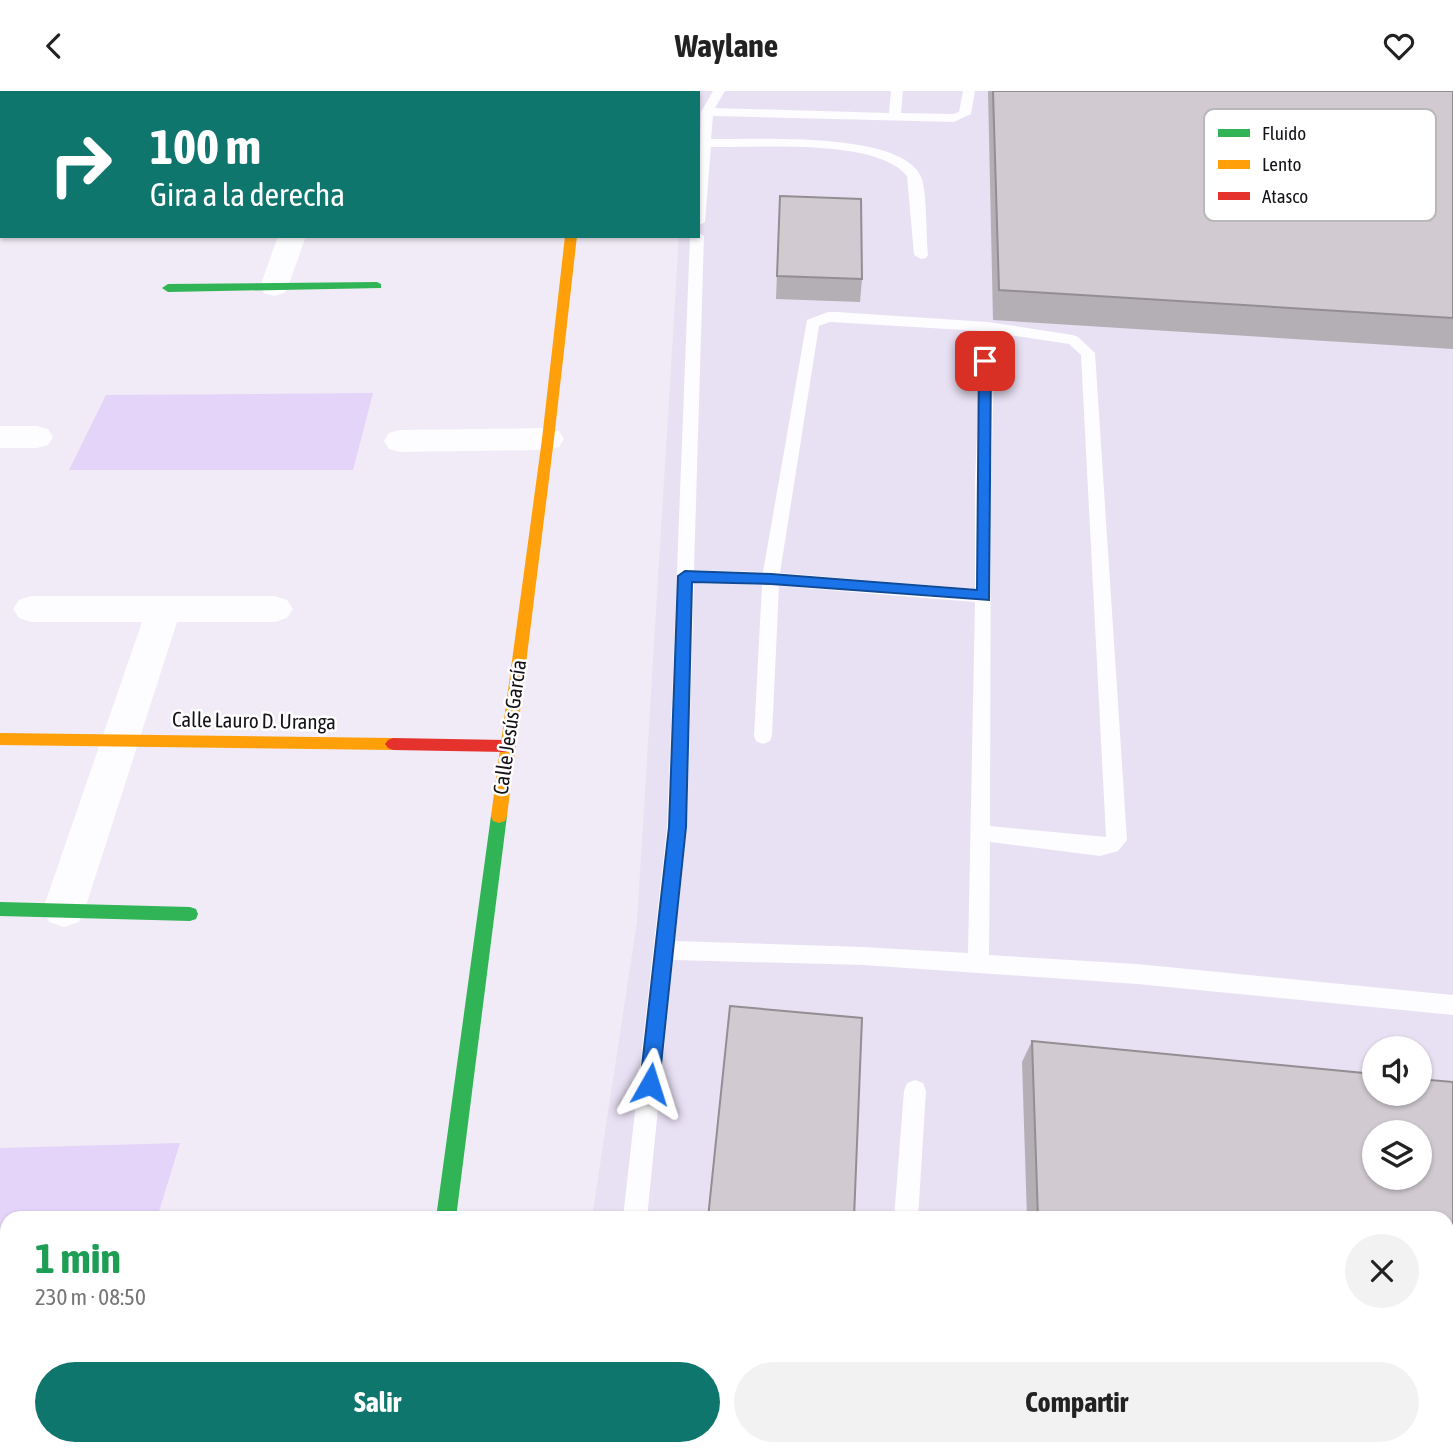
<!DOCTYPE html>
<html lang="es">
<head>
<meta charset="utf-8">
<style>
  :root { --surface:#fff; --page:#f2f2f2; --text:#222; --muted:#767676; --accent:#0f766e }
  body { margin:0; font-family:"Asap Condensed",sans-serif; background:var(--page); color:var(--text); height:100vh; display:flex; flex-direction:column; font-size:26px; white-space:nowrap }
  * { box-sizing:border-box; margin:0 }
  p { font-size:23px; color:var(--muted) }
  .icon { flex:none; width:38px; height:38px; fill:none; stroke:currentColor; stroke-width:2; stroke-linecap:round; stroke-linejoin:round }
  .map { position:relative; flex:1; overflow:hidden }
  .sheet { position:absolute; left:0px; top:1120px; width:1454px; height:245px; display:flex; flex-direction:column; background:var(--surface); border-radius:21px 21px 0 0; box-shadow:0 2px 5px #0004 }
  .sheet>* { flex:none }
  .guide { position:absolute; left:0px; top:0px; width:700px; height:147px; box-shadow:0 2px 5px #0004; background:#0f766e; color:#fff; overflow:hidden }
  .buttons { position:absolute; left:1362px; top:945px; display:grid; gap:14px }
  .buttons a { display:grid; place-items:center; width:70px; height:70px; border-radius:50%; background:var(--surface); box-shadow:0 2px 5px #0004; font-size:35px }
  .pin { position:absolute; display:grid; place-items:center; width:60px; height:60px; color:#fff; margin:-30px; border-radius:14px; box-shadow:0 4px 10px #0006 }
  .me { position:absolute; width:77px; margin:-38px; rotate:6deg; stroke-linejoin:round; filter:drop-shadow(0 0 5px #0008) }
  .turn { display:flex; align-items:center; gap:24px; height:147px; padding:0 35px; font-size:32px }
  .turn .icon { width:91px; height:91px; stroke-width:2.5 }
  .turn b { display:block; font-size:49px; line-height:60px }
  .round { display:grid; place-items:center; flex:none; width:74px; height:74px; border-radius:37px; background:var(--page) }
  .headline { display:flex; align-items:center; justify-content:space-between; height:119px; padding:0 35px }
  h1 { font-size:42px; font-weight:700; line-height:52px; color:#1e9e55 }
  .action { display:flex; gap:14px; margin-top:auto; padding:14px 35px }
  .action a { flex:1; height:80px; border-radius:42px; background:var(--accent); color:#fff; font-size:28px; font-weight:700; line-height:80px; text-align:center }
  .action a+a { background:var(--page); color:var(--text) }
  header { display:flex; justify-content:space-between; align-items:center; height:91px; padding:0 35px; background:var(--surface); font-size:32px; font-weight:700 }
  .map>svg:first-child { display:block }
  .built { fill:#e8e0f3; fill-rule:evenodd }
  .green { fill:#e5d4f9 }
  .lines { fill:none; stroke-linecap:round; stroke-linejoin:round }
  .lane { fill:#fdfcfe; fill-rule:evenodd }
  .street { fill:#fdfcfe; fill-rule:evenodd }
  .fast { fill:#30b455; fill-rule:evenodd }
  .slow { fill:#ff9f0a; fill-rule:evenodd }
  .jam { fill:#e5322d; fill-rule:evenodd }
  .wall { fill:#b4afb4; fill-rule:evenodd }
  .building { fill:#d1cbd1; stroke:#928e92; stroke-width:2; fill-rule:evenodd }
  .route { fill:#1a73e8; stroke:#114b97; stroke-width:2 }
  .labels { text-anchor:middle; dominant-baseline:central; stroke-width:5; stroke-linejoin:round; paint-order:stroke }
  .street-label { font-size:21px; fill:#141117; stroke:#fff }
  .key { fill:#fff; stroke:#b8b8b9; stroke-width:2 }
  .key-label { font-size:19px; fill:#141117 }
</style>
</head>
<body>
<header><svg class="icon" aria-label="back" viewBox="0 0 24 24"><path d="M15 5l-7 7 7 7"/></svg>Waylane<svg class="icon" aria-label="heart" viewBox="0 0 24 24"><path d="M12 20l-8-8c-3-5 5-10 8-4 3-6 11-1 8 4z"/></svg></header>
<div class="map">
<svg width="1453" height="1365" viewBox="0 0 1453 1365">
  <rect width="100%" height="100%" fill="#f0ebf6"/>
  <path class="built" d="M690 0H1453V1365H556L557 1358H1447V1127H592L637 831 679 145H698V2ZM1374 957H1419V1003H1374ZM1374 1041H1419V1087H1374Z"/>
  <path class="green" d="M373 302 353 379H69L106 304Z
    M180 1052 157 1127H7V1240H0V1057Z"/>
  <g class="lines">
    <path class="lane" d="M713 0H725L715 17 889 22 891 0H903L901 22 953 23 959 21 963 0H975L971 23 954 31 713 25 711 48C754 49 905 39 922 88 927 106 926 144 928 164L926 167 921 168 914 164 907 85C877 47 758 57 711 56L705 131 698 135 701 21Z
      M698 141 704 145 694 479 763 481 807 229 828 221H837L988 231 1073 244 1078 246 1095 262 1127 749 1118 760 1100 765 990 751 989 864 1137 873 1453 904V924L1137 893 863 874 673 869 647 1127H623L667 736 690 145H698ZM830 231 981 240 975 391V498L780 482 819 235ZM995 242 1069 253 1081 264 1106 746 990 735 991 391ZM694 492 762 494 754 645 756 650 763 653 770 650 772 645 779 495 975 511 968 862 863 856 675 850 687 736Z
      M915 989 923 992 926 1000 918 1127H894L904 1000 907 992Z
      M596 1358H622L621 1365H595Z
      M875 1358H901V1365H875Z"/>
    <path class="street" d="M578 0H602V2H578Z
      M0 97H2V113H0Z
      M278 145H306L288 196 284 202 274 205 264 202 260 196Z
      M0 335H37L48 338 53 346 48 354 37 357H0Z
      M548 337 559 340 564 348 559 356 548 359 400 361 389 358 384 350 389 342 400 339Z
      M31 505H275L287 509 293 518 287 527 275 531H177L85 818 79 831 64 836 49 831 43 818 142 531H31L19 527 13 518 19 509Z
      M387 1358H439L438 1365H386Z"/>
    <path class="fast" d="M74 0H84L73 2Z
      M377 191 381 193V197L168 201 162 197 168 193Z
      M499 718 505 720 507 725 456 1127H436L491 725 493 720Z
      M0 811 190 816 196 818 198 823 196 828 190 830 0 825Z"/>
    <path class="slow" d="M565 145H577L554 348 507 725 505 730 499 732 493 730 491 725 542 348Z
      M0 642 393 647 398 649 401 653 398 657 393 659 0 654Z"/>
    <path class="jam" d="M0 135H2L0 144Z
      M393 647 506 649 511 651 514 655 511 659 506 661 393 659 388 657 385 653 388 649Z"/>
  </g>
  <path class="wall" d="M988 0H1453V258L993 229Z
    M780 105 862 188 860 211 776 208Z
    M1032 950 1374 983V1003H1419V988L1453 991V1365H1033V1358H1447V1127H1027L1022 971ZM1374 1041H1419V1087H1374Z"/>
  <path class="building" d="M993 0H1453V227L999 199Z
    M780 105 861 108 862 188 777 185Z
    M730 915 862 927 854 1127H708Z
    M1032 950 1374 983V1003H1419V988L1453 991V1365H1046V1358H1447V1127H1038ZM1374 1041H1419V1087H1374Z"/>
  <path class="route" d="M985 266 991 270 989 509 771 493 692 491 686 736 659 993 656 999 650 1002 643 999 640 993 669 736 678 485 685 480 771 483 977 499 979 270Z"/>
  <g class="labels">
    <g class="street-label">
      <text transform="translate(254 629) rotate(1)">Calle Lauro D. Uranga</text>
      <text transform="translate(509 636) rotate(-82)">Calle Jesús García</text>
    </g>
  </g>
  <rect x="1204" y="18" width="232" height="112" rx="10" class="key"/>
  <rect x="1218" y="38" width="32" height="8" fill="#30b455"/>
  <rect x="1218" y="69" width="32" height="9" fill="#ff9f0a"/>
  <rect x="1218" y="101" width="32" height="8" fill="#e5322d"/>
  <g class="key-label">
    <text x="1262" y="49">Fluido</text>
    <text x="1262" y="80">Lento</text>
    <text x="1262" y="112">Atasco</text>
  </g>
</svg>
<div class="buttons">
<a><svg class="icon" aria-label="sound" viewBox="0 0 24 24"><path d="M4 9h4l5-4v14l-5-4H4zM17 9q2 3 0 6"/></svg></a>
<a><svg class="icon" aria-label="layers" viewBox="0 0 24 24"><path d="M12 4l9 5-9 5-9-5zM3 14l9 5 9-5"/></svg></a>
</div>
<div class="pin" style="left:985px;top:270px;background:#d93025"><svg class="icon" aria-label="arrive" viewBox="0 0 24 24"><path d="M6 21V4h12l-3 4 3 4H6"/></svg></div>
<svg class="me" style="left:650px;top:993px" viewBox="-20 -20 40 40"><path d="M0-17L14 15 0 8-14 15z" fill="#1a73e8" stroke="#fff" stroke-width="4"/></svg>
<div class="guide">
<div class="turn"><svg class="icon" aria-label="right" viewBox="0 0 24 24"><path d="M7 20v-9h11M14 6l5 5-5 5"/></svg><div><b>100 m</b>Gira a la derecha</div></div>
</div>
<section class="sheet">
<div class="headline"><div><h1>1 min</h1><p>230 m · 08:50</p></div><a class="round"><svg class="icon" aria-label="close" viewBox="0 0 24 24"><path d="M6 6l12 12M18 6L6 18"/></svg></a></div>
<div class="action"><a>Salir</a><a>Compartir</a></div>
</section>
</div>
</body>
</html>
